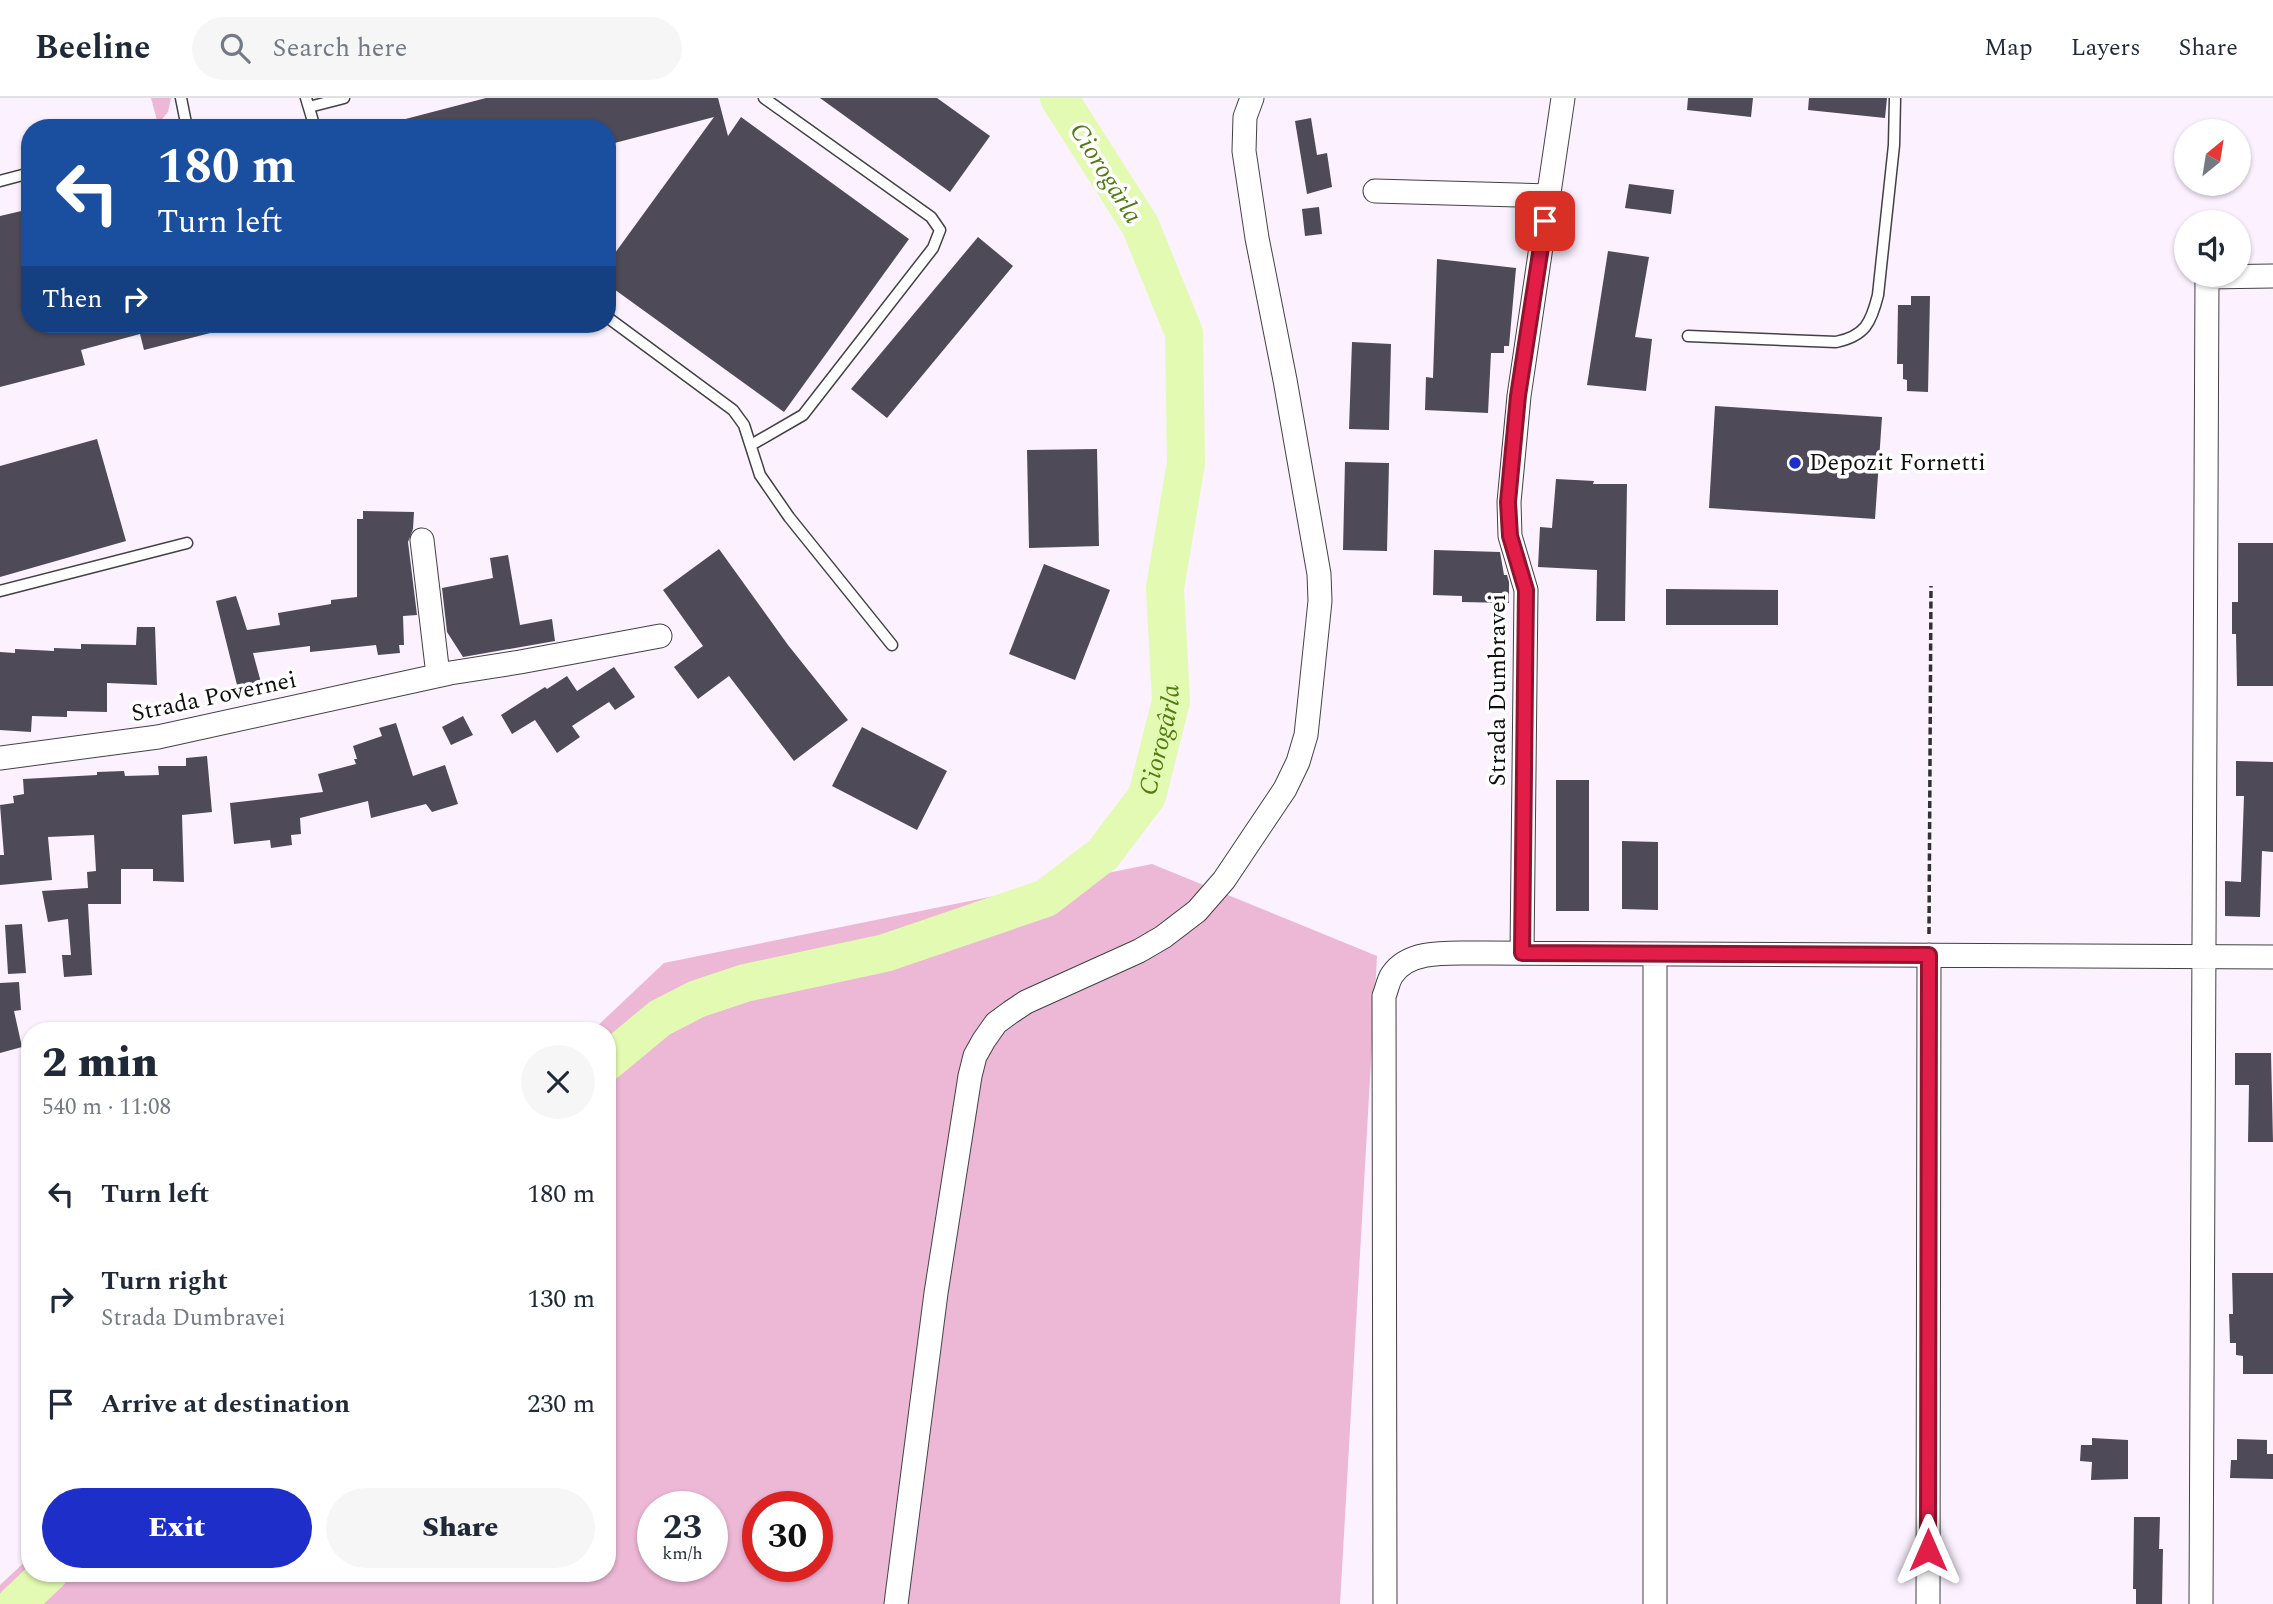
<!DOCTYPE html>
<html lang="en">
<head>
<meta charset="utf-8">
<style>
  :root { --surface:#fff; --page:#f6f6f7; --text:#1f2937; --muted:#747a83; --line:#e0e1e3; --accent:#1d2ec9 }
  body { margin:0; font-family:Spectral,serif; background:var(--page); color:var(--text); height:100vh; display:flex; flex-direction:column; font-size:26px; white-space:nowrap }
  * { box-sizing:border-box; margin:0 }
  p { font-size:23px; color:var(--muted) }
  .icon { flex:none; width:38px; height:38px; fill:none; stroke:currentColor; stroke-width:2; stroke-linecap:round; stroke-linejoin:round }
  .map { position:relative; flex:1; overflow:hidden }
  .drawer { position:absolute; left:21px; top:924px; width:595px; height:560px; display:flex; flex-direction:column; background:var(--surface); border-radius:28px; box-shadow:0 2px 5px #0004 }
  .drawer>* { flex:none }
  .banner { position:absolute; left:21px; top:21px; width:595px; height:214px; border-radius:28px; box-shadow:0 2px 5px #0004; background:#1a4fa0; color:#fff; overflow:hidden }
  .needle { width:46px; rotate:30deg }
  .buttons { position:absolute; left:2174px; top:21px; display:grid; gap:14px }
  .buttons a { display:grid; place-items:center; width:77px; height:77px; border-radius:50%; background:var(--surface); box-shadow:0 2px 5px #0004; font-size:35px }
  .speed { position:absolute; left:637px; top:1393px; display:flex; gap:14px; font-size:35px; font-weight:700; text-align:center }
  .speed>* { display:grid; place-content:center; width:91px; height:91px; border-radius:50%; background:var(--surface); box-shadow:0 2px 5px #0004; line-height:1 }
  .speed small { font-size:18px; font-weight:400 }
  .speed .limit { border:10px solid #d22; background:#fff; color:#111 }
  .pin { position:absolute; display:grid; place-items:center; width:60px; height:60px; color:#fff; margin:-30px; border-radius:14px; box-shadow:0 4px 10px #0006 }
  .me { position:absolute; width:77px; margin:-38px; rotate:0deg; stroke-linejoin:round; filter:drop-shadow(0 0 5px #0008) }
  .turn { display:flex; align-items:center; gap:24px; height:147px; padding:0 21px; font-size:32px }
  .turn .icon { width:91px; height:91px; stroke-width:2.5 }
  .turn b { display:block; font-size:49px; line-height:60px }
  .then { display:flex; align-items:center; height:66px; padding:0 21px; background:#0003; gap:14px; font-size:26px }
  .round { display:grid; place-items:center; flex:none; width:74px; height:74px; border-radius:37px; background:var(--page) }
  .head { display:flex; align-items:center; justify-content:space-between; height:119px; padding:0 21px }
  h1 { font-size:42px; font-weight:800; line-height:52px }
  .primary-button { display:flex; gap:14px; margin-top:auto; padding:14px 21px }
  .primary-button a { flex:1; height:80px; border-radius:42px; background:var(--accent); color:#fff; font-size:28px; font-weight:800; line-height:80px; text-align:center }
  .primary-button a+a { background:var(--page); color:var(--text) }
  ul { padding:0; list-style:none }
  li { display:flex; align-items:center; gap:21px; height:105px; padding:0 21px }
  li div { flex:1 }
  li b { display:block; font-size:26px }
  li em { font-style:normal }
  header { display:flex; align-items:center; gap:42px; box-sizing:border-box; height:98px; padding:0 35px; background:var(--surface); border-bottom:2px solid var(--line) }
  header strong { font-size:33px }
  nav { display:flex; gap:38px; margin-inline-start:auto; font-size:24px }
  .search { width:490px; height:63px; background:var(--page); display:flex; align-items:center; gap:18px; box-sizing:border-box; padding:0 24px; border-radius:38px; color:var(--muted); font-size:26px }
  .map>svg:first-child { display:block }
  .green { fill:#edb7d6; fill-rule:evenodd }
  .lines { fill:none; stroke-linecap:round; stroke-linejoin:round }
  .river { stroke:#e3fab2; stroke-width:38 }
  .building { fill:#4f4a58 }
  .service-casing { stroke:#424242; stroke-width:13 }
  .minor-casing { stroke:#424242; stroke-width:25 }
  .path { stroke:#313131; stroke-width:3.5; stroke-dasharray:7 3.5; stroke-linecap:butt }
  .service { stroke:#fff; stroke-width:10 }
  .minor { stroke:#fff; stroke-width:23 }
  .route-casing { stroke:#92132f; stroke-width:18 }
  .route { stroke:#e11d48; stroke-width:12 }
  .poi-dot { fill:#1d2ec9; stroke:#fff; stroke-width:2.5 }
  .labels { text-anchor:middle; dominant-baseline:central; stroke-width:7; stroke-linejoin:round; paint-order:stroke }
  .poi-label { font-size:24px; fill:#0f0f0f; stroke:#fff; text-anchor:start }
  .street-label { font-size:24px; fill:#0f0f0f; stroke:#fff }
  .water-label { font-size:26px; font-style:italic; fill:#527c10; stroke:#fff }
</style>
</head>
<body>
<header>
<strong>Beeline</strong>
<div class="search"><svg class="icon" aria-label="search" viewBox="0 0 24 24"><circle cx="10" cy="10" r="6"/><path d="M15 15l6 6"/></svg>Search here</div>
<nav><a>Map</a><a>Layers</a><a>Share</a></nav>
</header>
<div class="map">
<svg width="2273" height="1506" viewBox="0 0 2273 1506">
  <rect width="100%" height="100%" fill="#fbf1ff"/>
  <path class="green" d="M151 0H171L168 14 158 26Z
    M1152 766 1377 858 1340 1506H0V1487L30 1459V1475H607V933H592L664 865ZM653 1409H712V1468H653ZM758 1409H817V1468H758Z"/>
  <g class="lines">
    <g class="river">
      <path id="s1" d="M607 964 660 920 697 901 745 885 885 855 1046 800 1103 756 1147 698 1171 603 1165 490 1186 365 1184 235 1140 127 1059 0"/>
      <path d="M16 1506 49 1475"/>
    </g>
  </g>
  <path class="building" d="M486 0H718L728 38 741 19 909 141 784 314 607 186V166L714 19 607 47V30H395L394 24Z
    M820 0H937L990 38 950 94Z
    M1688 0H1753L1751 19 1687 12Z
    M1809 0H1887L1885 20 1808 12Z
    M1311 20 1317 57 1327 55 1332 89 1307 96 1295 23Z
    M1629 86 1674 92 1671 116 1625 110Z
    M1319 109 1322 136 1305 138 1302 111Z
    M30 111V226H222V232L144 252 140 236 81 252 85 267 0 289V118Z
    M978 139 1013 168 887 320 851 291Z
    M1608 153 1649 159 1635 239 1652 241 1646 293 1587 287Z
    M1437 161 1516 170 1509 248H1504V255H1491L1488 315 1425 312 1426 279 1433 280Z
    M1911 198H1930L1928 294 1907 293V282L1903 281V266H1897L1898 207H1911Z
    M1352 244 1391 246 1389 332 1349 331Z
    M1715 308 1882 319 1875 421 1709 410Z
    M97 341 126 443 0 479V368Z
    M1097 351 1099 448 1029 450 1027 352Z
    M1345 364 1389 365 1387 453 1343 452Z
    M1556 381 1594 383 1593 386H1627L1625 523H1596L1597 472 1538 469 1540 429 1552 430Z
    M363 413 414 414 413 431 408 444 417 517 403 518 404 547H399L400 555 378 557 376 547 310 554V548L253 555 262 588 239 595 216 503 236 498 247 532 280 527 278 515 331 506V502L357 499V421H363Z
    M2238 445H2273V588H2237L2236 536H2232V504H2238Z
    M719 451 788 547 848 622 794 663 729 578 698 601 674 569 703 548 663 492Z
    M1434 452 1500 454 1504 477H1507L1509 484V505L1462 504V498L1433 497Z
    M508 457 520 527 552 521 555 543 463 559 447 534 442 490 493 480 490 460Z
    M1044 466 1110 492 1075 582 1009 556Z
    M1666 491 1778 492V527H1666Z
    M137 529H155L157 587 107 585V614L67 613V619L32 618 31 634 0 632V554L15 555V551L54 553V550L81 551V546L136 547Z
    M614 569 635 599 615 612 609 604 572 628 580 639 557 655 535 622 512 636 501 617 545 589 547 591 567 578 577 593Z
    M463 618 473 637 451 647 442 629Z
    M396 625 413 678 445 667 458 706 432 714 426 706 371 720 368 703 300 720 301 736 291 737 292 747 271 750 270 742 234 746 230 705 323 694 318 676 356 666 354 661H357L353 648 382 638 379 630Z
    M862 629 947 673 917 732 832 688Z
    M207 658 212 714 182 717 184 784 153 783V771H121V806H88L92 877 64 879 62 857H71L68 821 48 824 42 793 88 790 87 774 96 773 94 737 48 739 52 782 0 787V757H4L0 707 14 705 13 698 24 696 23 681 97 677V674L124 673 125 678 159 677 158 668H186V660Z
    M2236 663 2273 664V754L2262 753 2260 819 2225 818V783L2241 784 2244 698H2236Z
    M1556 682H1589V813H1556Z
    M1622 743 1658 744V812L1622 811Z
    M22 826 26 875 8 876 5 827Z
    M19 884 21 912 14 913 22 949 0 955V885Z
    M2235 955H2271L2273 1044H2248L2249 987H2235Z
    M2232 1175H2273V1276H2243V1258L2236 1257V1245H2230L2229 1216H2233Z
    M2092 1340 2128 1342V1381L2091 1382 2092 1364 2080 1363 2081 1347H2092Z
    M2237 1341 2267 1342V1356H2273V1381L2230 1380 2231 1362H2237Z
    M2134 1419H2160L2159 1451H2163L2162 1506H2136V1491H2133Z"/>
  <g class="lines">
    <g class="service-casing">
      <path id="service" d="M181 0 187 30
        M306 0 315 30
        M309 9 344 0
        M0 83 30 75
        M607 219 733 312 744 327 760 377 789 419 892 547
        M1688 238 1836 244C1865 238 1871 225 1878 197L1894 47 1895 0
        M751 347 803 317 933 150 940 132 931 119 764 0
        M0 493 187 445"/>
    </g>
    <g class="minor-casing">
      <path id="minor" d="M1375 93 1549 98
        M422 442 438 577
        M0 660 158 639 450 575 520 564 660 538
        M1522 855 1526 492 1510 438 1509 404 1519 298 1563 0
        M1655 857V1506
        M896 1506 936 1195 970 978 975 958 984 942 996 925 1011 914 1026 904 1139 853 1163 839 1197 813 1224 782 1285 691 1298 664 1306 637 1309 609 1320 503 1319 476 1285 282 1257 140 1244 53 1245 19 1252 0
        M1385 1506 1384 898C1387 891 1388 883 1392 877 1410 849 1457 856 1485 855L2273 859
        M1928 1506 1929 857
        M2201 1506 2207 179 2273 178"/>
    </g>
    <path class="path" d="M1929 836 1931 488"/>
    <use href="#service" class="service"/>
    <use href="#minor" class="minor"/>
  </g>
  <g class="lines">
    <g class="route-casing">
      <path id="route" d="M1545 123 1518 298 1508 404 1510 438 1526 492 1522 855 1929 857 1928 1452"/>
    </g>
    <use href="#route" class="route"/>
  </g>
  <circle class="poi-dot" cx="1795" cy="365" r="7"/>
  <g class="labels">
    <g class="poi-label">
      <text x="1809" y="365">Depozit Fornetti</text>
    </g>
    <g class="street-label">
      <text transform="translate(1498 592) rotate(-90)">Strada Dumbravei</text>
      <text transform="translate(214 599) rotate(-12)">Strada Povernei</text>
    </g>
    <g class="water-label">
      <text transform="translate(1106 75) rotate(58)">Ciorogârla</text>
      <text stroke="none"><textPath href="#s1" startOffset="677">Ciorogârla</textPath></text>
    </g>
  </g>
</svg>
<div class="buttons">
<a><svg class="needle" viewBox="-14 -14 28 28"><path d="M0-13l5 13h-10z" fill="#e53935"/><path d="M0 13l5-13h-10z" fill="#747a83"/></svg></a>
<a><svg class="icon" aria-label="sound" viewBox="0 0 24 24"><path d="M4 9h4l5-4v14l-5-4H4zM17 9q2 3 0 6"/></svg></a>
</div>
<div class="speed"><div>23<small>km/h</small></div><div class="limit">30</div></div>
<div class="pin" style="left:1545px;top:123px;background:#d93025"><svg class="icon" aria-label="arrive" viewBox="0 0 24 24"><path d="M6 21V4h12l-3 4 3 4H6"/></svg></div>
<svg class="me" style="left:1928px;top:1452px" viewBox="-20 -20 40 40"><path d="M0-17L14 15 0 8-14 15z" fill="#e11d48" stroke="#fff" stroke-width="4"/></svg>
<div class="banner">
<div class="turn"><svg class="icon" aria-label="left" viewBox="0 0 24 24"><path d="M17 20v-9H6M10 6l-5 5 5 5"/></svg><div><b>180 m</b>Turn left</div></div>
<div class="then">Then<svg class="icon" aria-label="right" viewBox="0 0 24 24"><path d="M7 20v-9h11M14 6l5 5-5 5"/></svg></div>
</div>
<section class="drawer">
<div class="head"><div><h1>2 min</h1><p>540 m · 11:08</p></div><a class="round"><svg class="icon" aria-label="close" viewBox="0 0 24 24"><path d="M6 6l12 12M18 6L6 18"/></svg></a></div>
<ul>
<li><svg class="icon" aria-label="left" viewBox="0 0 24 24"><path d="M17 20v-9H6M10 6l-5 5 5 5"/></svg><div><b>Turn left</b></div><em>180 m</em></li>
<li><svg class="icon" aria-label="right" viewBox="0 0 24 24"><path d="M7 20v-9h11M14 6l5 5-5 5"/></svg><div><b>Turn right</b><p>Strada Dumbravei</p></div><em>130 m</em></li>
<li><svg class="icon" aria-label="arrive" viewBox="0 0 24 24"><path d="M6 21V4h12l-3 4 3 4H6"/></svg><div><b>Arrive at destination</b></div><em>230 m</em></li>
</ul>
<div class="primary-button"><a>Exit</a><a>Share</a></div>
</section>
</div>
</body>
</html>
